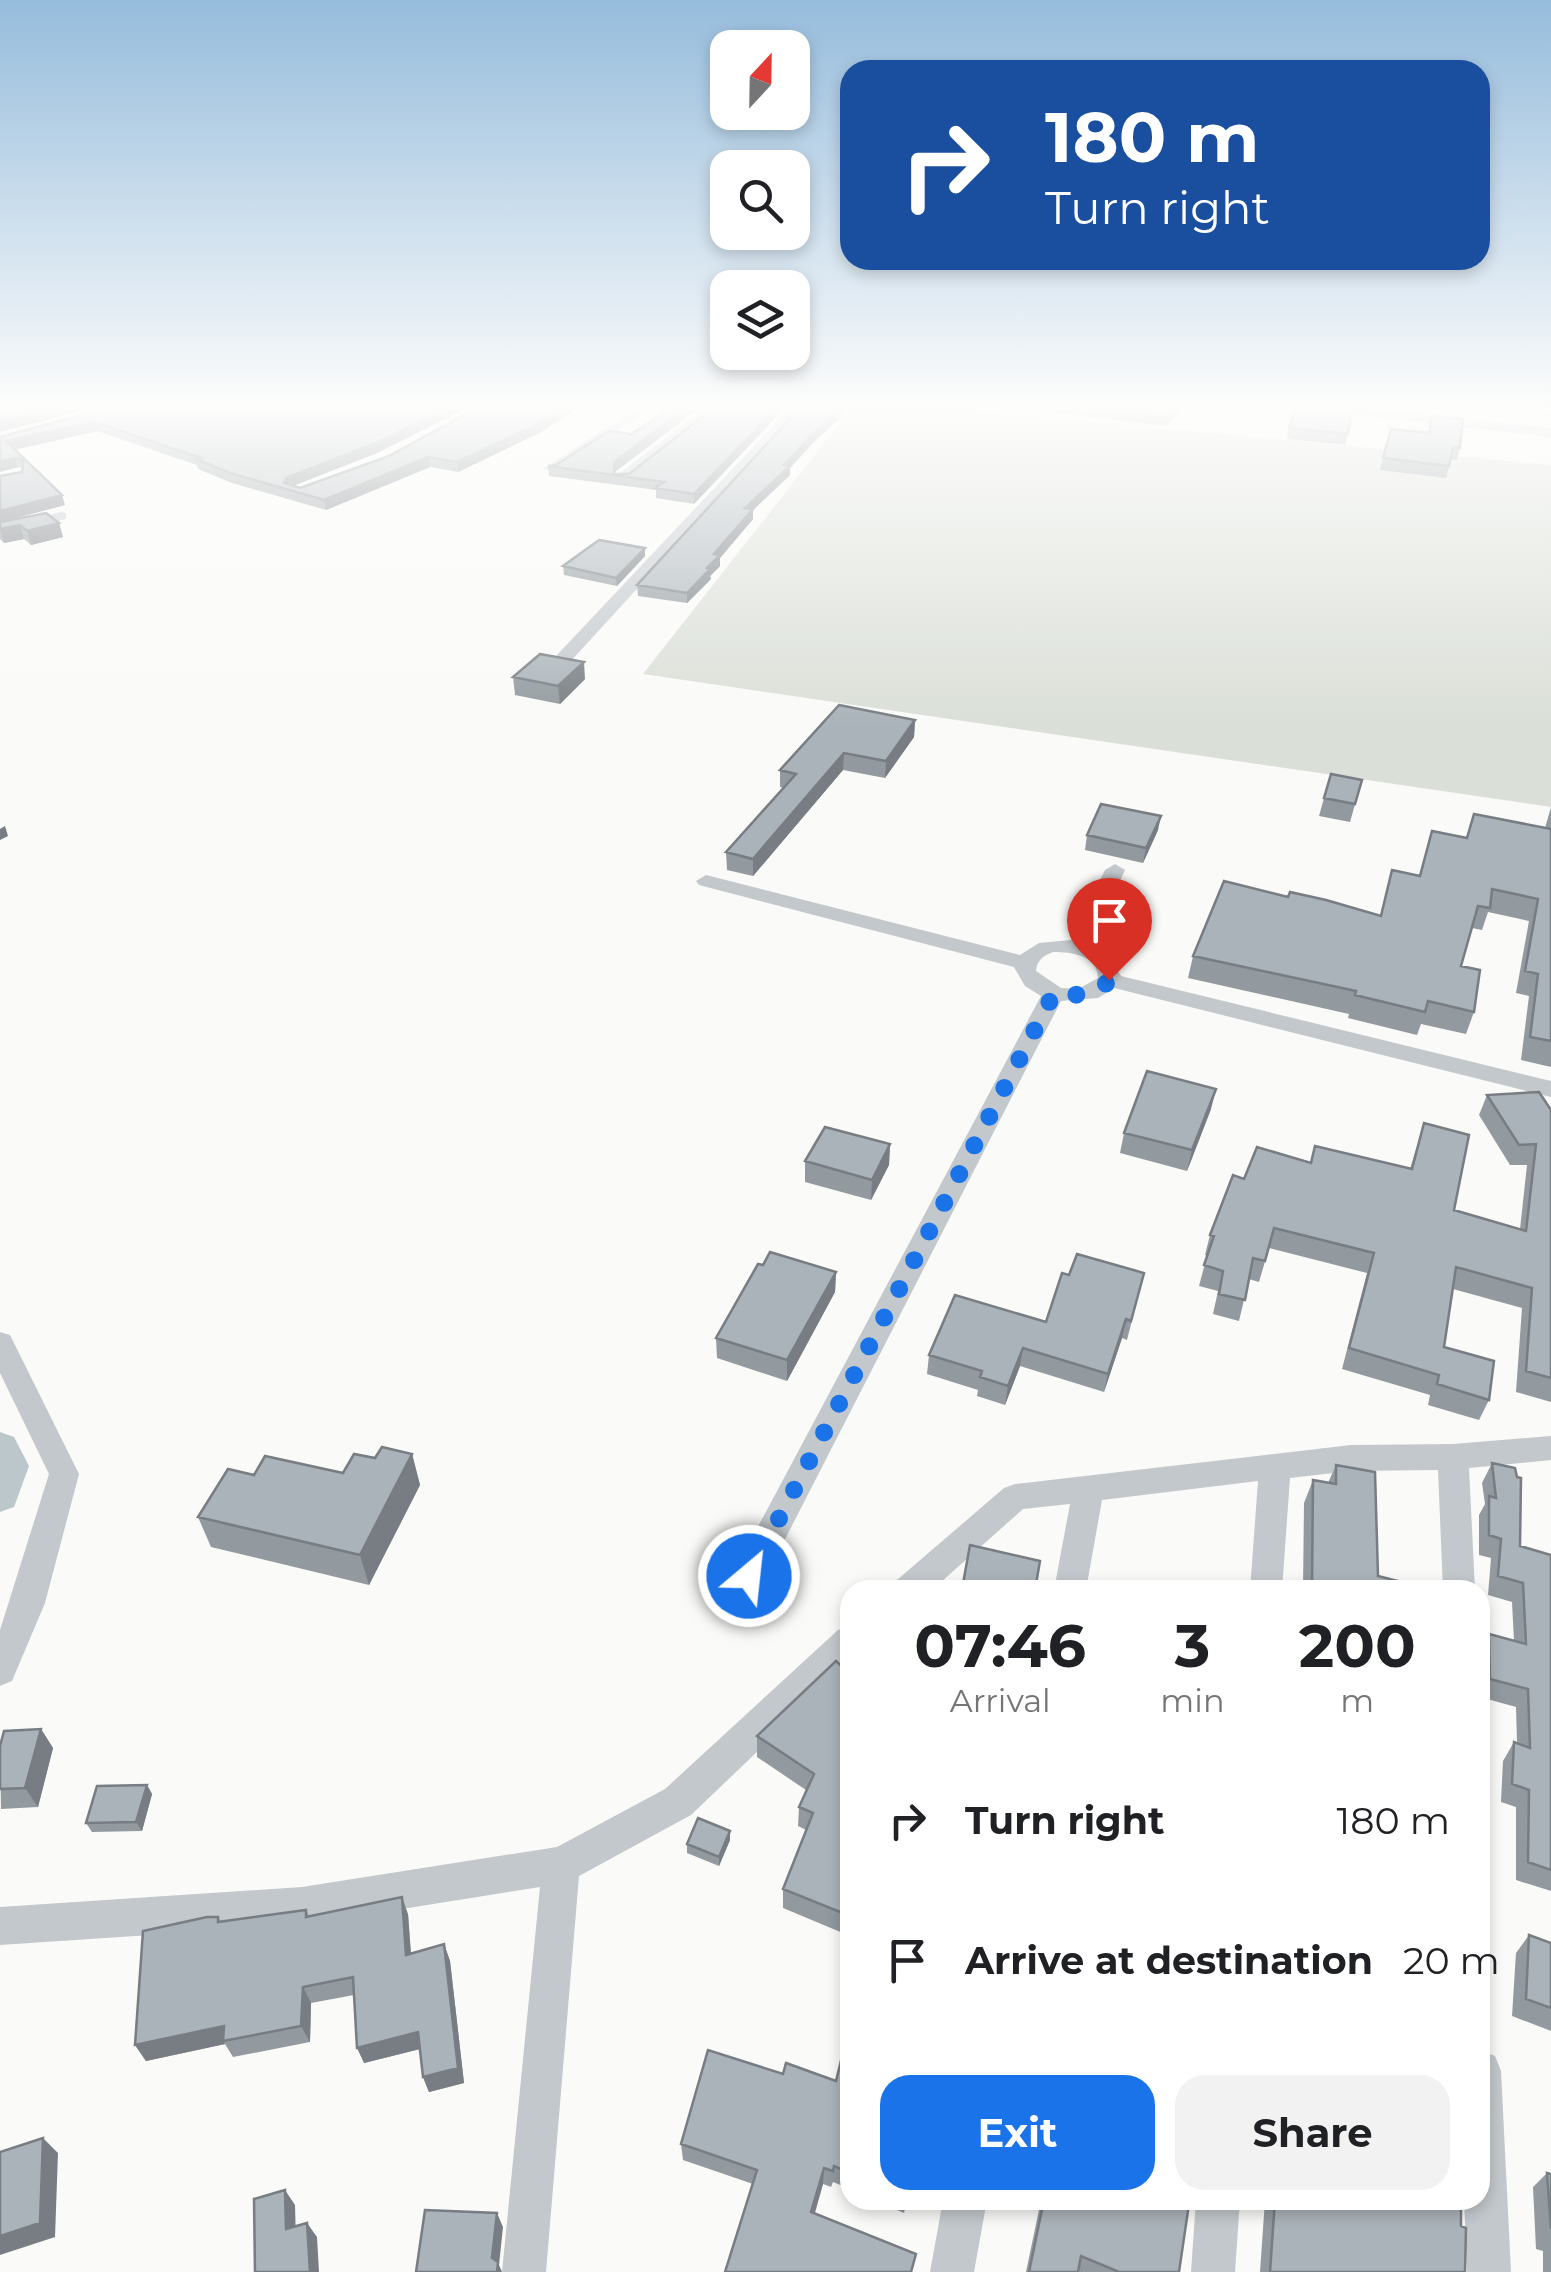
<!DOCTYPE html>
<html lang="en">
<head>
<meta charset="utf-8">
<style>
  :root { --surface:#fff; --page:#f2f2f2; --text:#202124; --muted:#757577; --accent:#1a73e8 }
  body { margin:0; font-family:Montserrat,sans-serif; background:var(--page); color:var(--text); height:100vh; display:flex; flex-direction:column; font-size:38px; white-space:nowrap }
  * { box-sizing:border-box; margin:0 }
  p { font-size:32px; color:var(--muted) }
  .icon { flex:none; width:55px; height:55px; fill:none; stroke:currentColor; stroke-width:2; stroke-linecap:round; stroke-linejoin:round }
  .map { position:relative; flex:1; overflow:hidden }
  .panel { position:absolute; left:840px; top:1580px; width:650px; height:630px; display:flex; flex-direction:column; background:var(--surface); border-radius:30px; box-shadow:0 5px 15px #0003 }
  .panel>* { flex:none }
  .hud { position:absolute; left:840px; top:60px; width:650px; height:210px; border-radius:30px; box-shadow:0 5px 15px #0003; background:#1a4fa0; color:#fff; overflow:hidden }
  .needle { width:65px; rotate:22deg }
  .tools { position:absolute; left:710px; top:30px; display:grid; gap:20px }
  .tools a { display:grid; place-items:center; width:100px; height:100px; border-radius:20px; background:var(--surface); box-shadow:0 5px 15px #0003; font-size:50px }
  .pin { position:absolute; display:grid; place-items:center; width:85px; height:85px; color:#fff; margin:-102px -42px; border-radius:50% 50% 50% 0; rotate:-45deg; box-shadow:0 0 10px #0007 }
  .pin .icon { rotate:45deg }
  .me { position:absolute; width:110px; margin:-55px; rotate:28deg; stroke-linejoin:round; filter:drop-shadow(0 0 8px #0008) }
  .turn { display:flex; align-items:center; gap:35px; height:210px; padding:0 40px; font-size:45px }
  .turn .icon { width:130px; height:130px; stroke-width:2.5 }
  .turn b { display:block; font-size:70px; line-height:85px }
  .eta { display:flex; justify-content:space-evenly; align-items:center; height:170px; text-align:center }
  .eta b { font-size:60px; font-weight:700; line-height:70px }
  .action { display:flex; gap:20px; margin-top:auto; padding:20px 40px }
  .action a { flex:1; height:115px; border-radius:30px; background:var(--accent); color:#fff; font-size:40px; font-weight:700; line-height:115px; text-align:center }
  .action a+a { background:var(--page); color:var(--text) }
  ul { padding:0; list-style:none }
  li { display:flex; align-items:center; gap:30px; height:140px; padding:0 40px }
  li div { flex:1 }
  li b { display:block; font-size:38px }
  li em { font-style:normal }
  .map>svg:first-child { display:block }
  .green { fill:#dadfd7 }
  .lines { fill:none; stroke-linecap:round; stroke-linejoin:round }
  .canal { fill:#bbc7cb; fill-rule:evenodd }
  .trunk-casing { stroke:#b4b9bd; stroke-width:3 }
  .minor { fill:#c3c8cc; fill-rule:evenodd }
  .tertiary { fill:#c3c8cc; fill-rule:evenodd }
  .trunk { fill:#fff; fill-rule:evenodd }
  .wall { fill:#929a9f }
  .shaded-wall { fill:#777d82 }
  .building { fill:#aab3b9; stroke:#777d82; stroke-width:2.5 }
  .route { stroke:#1a73e8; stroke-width:18; stroke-dasharray:0 32.4 }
</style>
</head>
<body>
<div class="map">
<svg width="1551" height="2272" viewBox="0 0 1551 2272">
  <rect width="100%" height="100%" fill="#fafaf8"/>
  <path class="green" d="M851 409H956L1551 465V807L643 674Z"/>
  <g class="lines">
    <path class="canal" d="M0 1432 14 1437 29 1466 14 1507 0 1512Z"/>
    <g class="trunk-casing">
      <path id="trunk" d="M1419 409H1488L1551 416V428L1429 415Z"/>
    </g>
    <path class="minor" d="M636 409H650L555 472 543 469Z
      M704 409H718L627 481H617V475Z
      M789 409H802L569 663H557V655Z
      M61 512 66 513V519L0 534V526Z
      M1115 864 1125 870 1090 944 1108 953 1121 976 1551 1081V1097L1114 988 1098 998 1061 1001 761 1586 749 1590 737 1586 733 1576 737 1566 1041 996 1025 986 1014 967 699 885 696 881 706 875 1020 955 1039 943 1071 940 1105 870ZM1053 952C1072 952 1097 955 1098 978L1078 989 1061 988 1036 971C1037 960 1043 956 1053 952Z
      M0 1332 10 1335 79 1474 45 1603 12 1681 0 1686V1630L49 1474 0 1373Z
      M1551 1436V1460L1469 1468 1475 1590H1443L1438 1470 1351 1471 1290 1478 1282 1590H1250L1258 1481 1102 1500 1086 1590H1054L1070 1504 1023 1509 932 1590H893L897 1580 1004 1488 1015 1484 1351 1445 1453 1444Z
      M850 1626V1663L691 1815 579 1876 546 2272H502L540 1887 302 1925 0 1945V1907L302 1887 557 1847 665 1789 838 1630Z
      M1480 2050 1495 2056 1501 2071 1511 2272H1467L1464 2200H1480Z
      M943 2200H987L974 2272H930Z
      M1196 2200H1240L1235 2272H1191Z"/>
    <path class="tertiary" d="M1332 409H1380L1551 427V437L1339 413Z"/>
    <use href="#trunk" class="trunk"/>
  </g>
  <path class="wall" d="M103 409 377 453 293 485 300 488 389 456 541 432 458 472 430 467 326 510 232 483 198 469 197 465 97 431 14 450 65 505 8 520 59 523 63 537 31 545 24 539 4 543 0 539V476L22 472V468L18 467 0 472V437Z
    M712 409 694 504 656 498V490L549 476 548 466 556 465 632 434 615 472V474H629Z
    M1026 409H1181L1166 426Z
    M1352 409 1345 445 1287 439 1289 428Z
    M1432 416 1460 448 1457 460 1451 459 1446 478 1380 470 1391 429 1428 433Z
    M812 444 790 468V475L753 510V519L720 558V566L710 576 711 579 687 603 638 596 637 585Z
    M645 556 617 586 564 575 563 566Z
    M513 677 585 679 560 704 515 695Z
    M915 720 914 737 885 778 843 770 753 876 727 870 726 852 784 788 780 787V770Z
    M1362 780 1350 822 1319 816 1324 798Z
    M1551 807V1067L1521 1060 1529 996 1516 993 1529 921 1488 912 1482 930 1472 928 1461 966 1474 1012 1466 1034 1421 1024 1417 1035 1348 1018 1349 1014 1188 978 1193 956 1288 897 1380 916 1392 870 1419 876 1432 831 1466 838 1474 814 1545 828Z
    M1158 830 1143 863 1085 850 1087 835Z
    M1487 1095 1551 1110V1402L1516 1392 1522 1308 1453 1289 1444 1347 1489 1400 1479 1420 1428 1405 1430 1395 1342 1369 1367 1273 1269 1248 1259 1282 1249 1279 1239 1321 1213 1314 1218 1291 1199 1286 1207 1256 1205 1255 1210 1235 1244 1179 1310 1162 1410 1169 1424 1123 1454 1210 1520 1229 1527 1165H1510L1479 1115Z
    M1211 1109 1187 1171 1120 1153 1124 1133Z
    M890 1144 889 1165 871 1200 805 1182V1161Z
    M836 1272 835 1292 787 1381 717 1358 716 1338Z
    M1144 1273 1127 1340 1122 1338 1104 1392 1020 1366 1005 1405 977 1396 978 1390 927 1374 929 1355 1046 1322 1069 1275Z
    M412 1454 420 1485 369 1585 211 1547 198 1517 254 1475 343 1473 375 1458Z
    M1492 1463 1520 1546 1551 1555V1891L1516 1880V1807L1501 1802 1503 1761 1514 1742 1517 1743 1516 1707 1480 1697V1650L1489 1634 1514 1641 1512 1602 1488 1595 1491 1558 1479 1555V1515L1485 1504 1482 1483Z
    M1336 1465 1378 1576 1433 1590H1303L1304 1503 1313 1480 1328 1483Z
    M850 1674V1936L783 1908V1889L806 1830 798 1826 799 1807 806 1790 757 1757V1736Z
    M41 1729 53 1748 38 1807 1 1809 0 1746Z
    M147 1785 152 1794 142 1831 92 1832 86 1823Z
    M730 1831V1840L719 1866 687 1853V1844Z
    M306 1910 309 1916 408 1914 411 1953 444 1944 450 1961 464 2083 429 2092 423 2077 420 2049 364 2063 354 1995 311 2003 310 2042 233 2057 225 2044 146 2061 135 2045 218 1917 221 1922Z
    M1529 1935 1551 1943V2031L1512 2016 1516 1953Z
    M850 2024V2189L833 2182 831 2187 823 2184 814 2213 912 2272 753 2184 683 2160 681 2144 783 2074 836 2081Z
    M1547 2173 1551 2174V2272H1543V2251L1536 2249 1533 2187Z
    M874 2200H907L904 2213Z
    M1041 2200H1179V2272H1026Z
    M1265 2200H1461V2226L1465 2272H1260Z"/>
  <path class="shaded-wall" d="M51 409H89L0 432V422Z
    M445 409H465L377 453 288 488 284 483 286 478Z
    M562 409H576L541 432 458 472 457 462Z
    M685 409H698L615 472 614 475V462Z
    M775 409H784L694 504V494Z
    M840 409H850L812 444 790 468V475L753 510V519L720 558V566L710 576 711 579 687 603V593L745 508 812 435Z
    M1174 409H1181L1166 426 1167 417Z
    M95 422 97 431 8 451 6 441Z
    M428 457 430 467 326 510 324 500Z
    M15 458 18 467 0 472V462Z
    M62 495 65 505 0 522V511Z
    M59 523 63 537 31 545 27 531Z
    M20 525 24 539 4 543 0 529Z
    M645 548V556L617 586 616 578Z
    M584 662 585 679 560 704 558 686Z
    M915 720 914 737 885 778 886 761Z
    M844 753 843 770 753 876V859Z
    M1161 816 1158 830 1143 863 1146 848Z
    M5 826 8 836 0 840V829Z
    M1216 1089 1211 1109 1187 1171 1192 1150Z
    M890 1144 889 1165 871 1200 872 1180Z
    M836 1272 835 1292 787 1381V1360Z
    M1126 1319 1122 1338 1104 1392 1108 1374Z
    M1023 1348 1020 1366 1005 1405 1008 1386Z
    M412 1454 420 1485 369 1585 360 1555Z
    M41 1729 53 1748 38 1807 25 1788Z
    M147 1785 152 1794 142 1831 136 1822Z
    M730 1831V1840L719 1866V1857Z
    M402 1897 408 1914 412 1971 406 1955Z
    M444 1944 450 1961 464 2083 429 2092 423 2077Z
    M303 1987 311 2003 310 2042 301 2026Z
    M224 2026 223 2041 225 2044 146 2061 135 2045Z
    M418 2032 424 2048 364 2063 357 2048Z
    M43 2138 58 2153 55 2237 0 2255V2236Z
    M824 2168 823 2184 811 2227V2212Z
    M285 2190 295 2205 296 2243 286 2229Z
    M497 2213 503 2227 499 2265 502 2272H497L492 2258Z
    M307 2223 317 2237 319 2272H310Z"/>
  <path class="building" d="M0 409H51L0 422Z
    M103 409H445L376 443 286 478 284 483 300 488 389 456 475 409H562L540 423 457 462 428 457 324 500 230 473 196 459 201 458 95 422 6 441 62 495 0 511V476L22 472 24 460 15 458 0 462V437Z
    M669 409H685L614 462V474H629L712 409H775L694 494 655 488 664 482 548 466 556 465 609 431 632 434Z
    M799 409H840L812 435 784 465 790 466 745 508 753 509 714 554 720 555 707 568 710 569 687 593 637 585Z
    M1103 409H1174L1167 417Z
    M1295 409H1352L1348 434 1289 428Z
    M1432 416 1463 419 1460 448 1453 447 1449 466 1383 458 1391 429 1429 433Z
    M46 513 59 523 27 531 20 525 0 529V522Z
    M599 540 645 548 616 578 563 566Z
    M540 654 584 662 558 686 513 677Z
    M839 705 915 720 886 761 844 753 753 859 726 852 796 774 780 770Z
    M1331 774 1362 780 1355 804 1324 798Z
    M1101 804 1161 816 1146 848 1087 835Z
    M1474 814 1551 829V1041L1530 1037 1538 974 1525 971 1538 899 1492 889 1490 908 1478 906 1461 966 1480 970 1474 1012 1428 1001 1425 1012 1355 995 1356 991 1193 956 1224 881 1288 897 1290 892 1326 900 1381 916 1392 870 1420 876 1432 831 1467 838Z
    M1147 1071 1216 1089 1192 1150 1124 1133Z
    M1539 1092 1551 1110V1378L1526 1371 1532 1288 1456 1267 1444 1347 1494 1361 1489 1400 1437 1384 1439 1375 1349 1348 1374 1253 1274 1228 1265 1261 1253 1258 1245 1300 1219 1294 1223 1271 1204 1265 1214 1236 1210 1235 1233 1175 1244 1179 1257 1147 1311 1163 1315 1146 1412 1169 1424 1123 1469 1135 1454 1210 1526 1231 1536 1144 1519 1145 1487 1095Z
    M825 1127 890 1144 872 1180 805 1161Z
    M770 1252 836 1272 787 1360 716 1338 758 1264 763 1265Z
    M1077 1254 1144 1273 1131 1321 1126 1319 1108 1374 1023 1348 1008 1386 980 1377 982 1371 929 1355 955 1295 1046 1322 1062 1273 1069 1275Z
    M382 1447 412 1454 360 1555 198 1517 228 1469 254 1475 265 1456 343 1473 354 1454 375 1458Z
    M1492 1463 1515 1468 1517 1477 1521 1478 1520 1546 1551 1555V1870L1528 1862 1529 1790 1512 1784 1514 1742 1530 1748 1528 1689 1490 1679 1489 1634 1526 1644 1523 1583 1498 1576 1501 1539 1489 1535V1496L1496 1498Z
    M1336 1465 1375 1472 1378 1576 1433 1590H1312L1313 1480 1336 1484Z
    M970 1545 1040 1561 1035 1590 962 1589Z
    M836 1661 850 1674V1916L783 1889 813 1813 799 1807 814 1774 757 1736Z
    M41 1729 25 1788 0 1789V1746L4 1731Z
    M147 1785 136 1822 86 1823 97 1786Z
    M698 1818 730 1831 719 1857 687 1844Z
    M402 1897 406 1955 444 1944 458 2068 423 2077 418 2032 357 2048 353 1977 303 1987 301 2026 223 2041 224 2026 135 2045 143 1931 207 1917H218V1922L306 1910V1917Z
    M1529 1935 1551 1943V2008L1526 1999Z
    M850 2024V2173L834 2166 833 2171 824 2168 811 2212 916 2254 911 2272H725L757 2170 681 2144 708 2050 783 2074 786 2063 836 2081Z
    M43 2138 40 2223 0 2236V2152Z
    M1547 2173 1551 2174V2229Z
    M285 2190 286 2229 307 2223 310 2272H255L254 2199Z
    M1044 2200H1179L1189 2204 1179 2272H1119L1081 2256 1078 2272H1029Z
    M1275 2200H1461V2226L1466 2228 1465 2272H1270Z
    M425 2210 497 2213 492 2258 498 2262 497 2272H416Z"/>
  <linearGradient id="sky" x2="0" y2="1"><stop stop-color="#96bcdc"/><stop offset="0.56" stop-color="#fdfdfc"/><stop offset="1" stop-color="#fdfdfc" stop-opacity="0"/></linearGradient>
  <rect width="1551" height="727" fill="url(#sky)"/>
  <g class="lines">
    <path class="route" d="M749 1576 1054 993C1074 996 1096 997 1109 980"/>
  </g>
</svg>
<div class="tools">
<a><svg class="needle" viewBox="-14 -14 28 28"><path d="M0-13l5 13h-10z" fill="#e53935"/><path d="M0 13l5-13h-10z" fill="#757577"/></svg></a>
<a><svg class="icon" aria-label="search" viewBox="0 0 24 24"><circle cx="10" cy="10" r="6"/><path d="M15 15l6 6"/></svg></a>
<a><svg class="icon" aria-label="layers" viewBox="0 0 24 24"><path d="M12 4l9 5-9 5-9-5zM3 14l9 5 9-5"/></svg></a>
</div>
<div class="pin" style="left:1109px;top:980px;background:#d93025"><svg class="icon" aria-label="arrive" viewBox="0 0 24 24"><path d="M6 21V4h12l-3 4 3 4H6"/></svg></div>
<svg class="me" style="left:749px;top:1576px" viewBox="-20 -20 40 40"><circle r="17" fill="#1a73e8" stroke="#fff" stroke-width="3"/><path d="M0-11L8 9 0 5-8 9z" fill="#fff"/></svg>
<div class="hud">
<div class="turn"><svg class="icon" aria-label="right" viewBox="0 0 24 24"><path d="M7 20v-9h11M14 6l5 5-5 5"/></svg><div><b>180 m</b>Turn right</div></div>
</div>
<section class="panel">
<div class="eta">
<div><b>07:46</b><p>Arrival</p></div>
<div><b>3</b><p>min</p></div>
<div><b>200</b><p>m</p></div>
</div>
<ul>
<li><svg class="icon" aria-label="right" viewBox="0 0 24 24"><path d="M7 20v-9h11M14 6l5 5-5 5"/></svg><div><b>Turn right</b></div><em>180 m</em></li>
<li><svg class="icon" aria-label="arrive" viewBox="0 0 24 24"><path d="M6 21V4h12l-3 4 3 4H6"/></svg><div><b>Arrive at destination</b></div><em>20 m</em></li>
</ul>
<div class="action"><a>Exit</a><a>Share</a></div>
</section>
</div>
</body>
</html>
